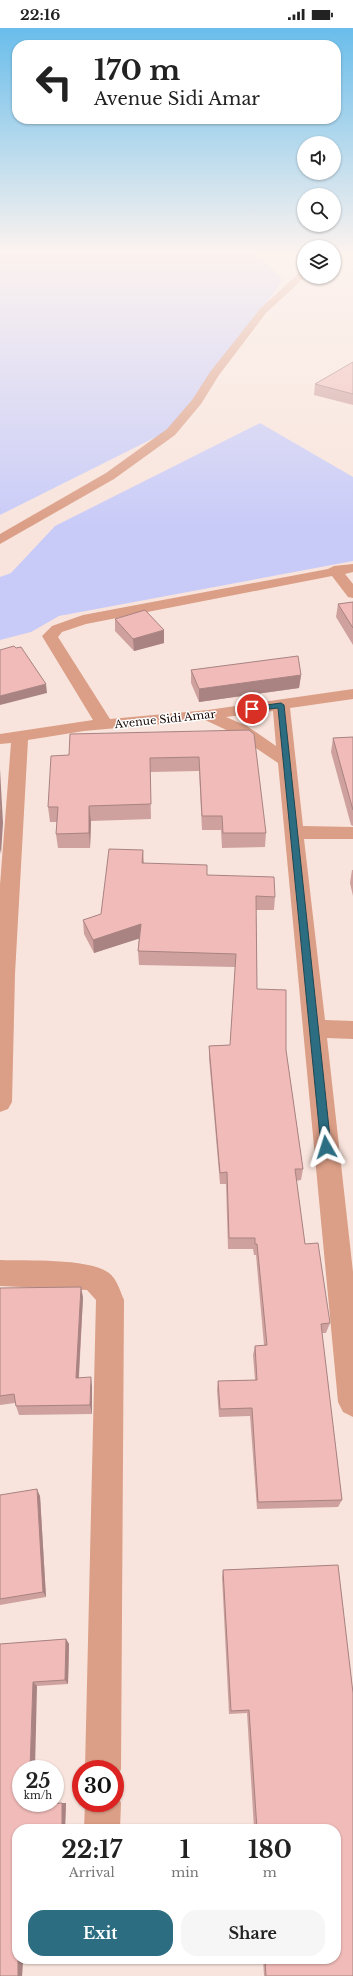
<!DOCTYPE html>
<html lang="en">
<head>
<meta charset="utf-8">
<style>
  :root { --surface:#fff; --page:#f6f6f6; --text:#222; --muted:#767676; --accent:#2c6d81 }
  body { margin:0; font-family:"Libre Baskerville",serif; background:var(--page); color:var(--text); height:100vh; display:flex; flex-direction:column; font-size:15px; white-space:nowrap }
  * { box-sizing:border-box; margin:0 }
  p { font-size:13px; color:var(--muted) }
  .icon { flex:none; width:22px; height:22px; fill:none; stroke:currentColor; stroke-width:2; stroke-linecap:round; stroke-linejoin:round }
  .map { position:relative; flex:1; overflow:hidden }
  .details { position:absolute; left:12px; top:1796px; width:329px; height:140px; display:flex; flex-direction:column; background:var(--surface); border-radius:16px; box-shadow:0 1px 3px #0004 }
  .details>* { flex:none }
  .top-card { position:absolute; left:12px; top:12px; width:329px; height:84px; border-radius:16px; box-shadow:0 1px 3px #0004; background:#fff; color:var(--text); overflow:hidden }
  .tools { position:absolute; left:297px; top:108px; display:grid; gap:8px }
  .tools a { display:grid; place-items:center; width:44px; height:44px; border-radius:50%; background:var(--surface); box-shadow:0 1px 3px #0004; font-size:20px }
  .speed { position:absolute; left:12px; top:1732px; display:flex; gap:8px; font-size:20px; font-weight:700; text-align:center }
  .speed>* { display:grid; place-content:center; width:52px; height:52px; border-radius:50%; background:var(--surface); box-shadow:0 1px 3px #0004; line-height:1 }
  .speed small { font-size:10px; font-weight:400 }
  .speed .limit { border:6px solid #d22; background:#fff; color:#111 }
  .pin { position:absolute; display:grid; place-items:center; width:34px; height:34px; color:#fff; margin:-17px; border:2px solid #fff; border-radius:50%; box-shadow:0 1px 4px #0007 }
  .me { position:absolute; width:44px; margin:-22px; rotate:354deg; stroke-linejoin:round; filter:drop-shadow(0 0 3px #0008) }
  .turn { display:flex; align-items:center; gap:14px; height:84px; padding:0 16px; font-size:18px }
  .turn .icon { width:52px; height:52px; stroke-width:2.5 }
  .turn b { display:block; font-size:28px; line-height:34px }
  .eta { display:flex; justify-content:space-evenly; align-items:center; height:68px; text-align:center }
  .eta b { font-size:24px; font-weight:800; line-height:28px }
  .primary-button { display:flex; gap:8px; margin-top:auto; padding:8px 16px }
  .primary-button a { flex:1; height:46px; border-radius:16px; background:var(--accent); color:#fff; font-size:16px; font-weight:800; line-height:46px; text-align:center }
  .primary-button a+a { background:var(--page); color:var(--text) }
  .status { display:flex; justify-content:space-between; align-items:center; height:28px; padding:0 20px; background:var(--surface); direction:ltr }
  .status svg { height:11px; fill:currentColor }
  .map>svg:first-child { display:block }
  .green { fill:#c8cbf8 }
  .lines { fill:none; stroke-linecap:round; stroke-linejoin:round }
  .minor { fill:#db9e86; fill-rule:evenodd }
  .wall { fill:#cea19e }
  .shaded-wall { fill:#a88381 }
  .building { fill:#f0bbb8; stroke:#a88381 }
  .route { fill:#2c6d81; stroke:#1d4754 }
  .labels { text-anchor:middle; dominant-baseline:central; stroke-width:3; stroke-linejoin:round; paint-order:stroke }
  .far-street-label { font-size:11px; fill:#180804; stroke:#fff }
</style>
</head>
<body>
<div class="status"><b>22:16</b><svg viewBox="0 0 49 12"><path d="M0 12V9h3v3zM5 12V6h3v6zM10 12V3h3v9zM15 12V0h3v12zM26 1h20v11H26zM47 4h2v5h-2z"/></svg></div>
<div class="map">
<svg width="353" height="1948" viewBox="0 0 353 1948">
  <rect width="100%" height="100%" fill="#f8e4dc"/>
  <path class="green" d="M0 226H257L283 252 178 398 0 487Z
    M260 395 353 449V533L59 588 31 604 0 612V549L11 545 55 498Z"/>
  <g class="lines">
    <path class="minor" d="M304 242 305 249 266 285 219 347 201 376 175 407 114 451 0 516V506L106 445 167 401 192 372 210 344 260 281 301 243Z
      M353 536V544L345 546 353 556V570L348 569 332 548 86 596 62 604 58 609 110 691 208 682 353 661V671L290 680 303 798 353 799V811H304L325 992 353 993V1011L327 1010 353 1244V1389L343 1384 338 1374 278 735 235 706 205 692 84 703 28 712 15 946 12 1074 8 1081 0 1084V857L11 715 0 716V706L93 692 42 608 52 598 83 587 328 541 334 538ZM273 683 276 718 247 698 226 689Z
      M0 1232C27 1233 89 1230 109 1245 117 1251 120 1263 124 1272L121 1741 115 1754V1741H85L96 1272 87 1262 0 1258Z
      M115 1762 121 1775 120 1801H84L85 1775H115Z"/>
  </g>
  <path class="wall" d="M353 334V377L314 367 315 356Z
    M353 574V617L336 589 338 576Z
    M115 591 164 615 134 623 115 603Z
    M191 642 301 647 299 660 199 674 191 655Z
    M249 702 266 805 265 819 222 820 221 802H202L199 743 150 744 151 791 91 793 90 820H58L56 806 57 794H50L48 779 69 727Z
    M353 709V798L351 797 331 724 333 710Z
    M143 822 144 835 207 847 275 869 274 882H256L257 961 286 1022 303 1141 301 1152 296 1153 305 1216 330 1295 326 1305H322L342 1472 338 1479 257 1481 250 1388 219 1389 217 1362 218 1353 255 1352 253 1327 255 1318 264 1317 256 1227H254L253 1221H228L226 1156H220L209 1030V1018L230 1017 235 939 139 937 138 923 139 910 94 925 84 906 83 892 101 886Z
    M352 842H353V868L350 855Z
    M0 1263 83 1269 79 1350 92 1358V1386L19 1387 15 1375 0 1377Z
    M0 1467 40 1468 46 1569 0 1577Z
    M338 1537 353 1665V1948H264L263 1931H336V1801H254L247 1685 229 1686 222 1549 223 1542Z
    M66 1611 69 1616 68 1656 37 1658 21 1775H34V1777L62 1775H66L65 1801H17V1931H23L22 1948H0V1616Z"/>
  <path class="shaded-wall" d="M164 602V615L134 623 133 611Z
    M301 647 299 660 199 674V661Z
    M46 656 47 665 0 677V668Z
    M0 741 3 795 1 826 0 821Z
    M89 778 91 793 90 820 89 805Z
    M141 896V910L94 925 93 912Z
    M81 1259 83 1269 78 1359 76 1350Z
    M91 1349 92 1358V1386L90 1377Z
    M37 1461 40 1468 46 1569 43 1564Z
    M66 1611 69 1616 68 1656 65 1652Z
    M33 1654 37 1658 35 1741H30Z
    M29 1775H34V1777H29Z
    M62 1775H66L65 1801H62Z
    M18 1931H23L22 1948H18Z"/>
  <path class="building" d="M353 334V366L315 356Z
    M353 574V600L338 576Z
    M145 582 164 602 133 611 115 591Z
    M14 618 16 620 21 619 46 656 0 668V622Z
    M298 628 301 647 199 661 191 642Z
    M249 702 254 706 266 805H223L222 788H202L199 729 150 730 151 776 89 778V805L56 806 58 779H48L51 728 69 727 70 706Z
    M353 709V782L333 710Z
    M0 767 1 780 0 788Z
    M109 821 143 822 142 835 207 837V847L274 849 275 869 256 868 257 961 286 962V1022L303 1141H295L305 1216 318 1215 330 1295 321 1296 342 1472 258 1474 252 1380 220 1381 218 1353 257 1352 255 1318 267 1317 257 1216H255V1210H229L227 1144 220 1145 209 1018 230 1017 236 926 138 923 141 896 93 912 83 892 101 886Z
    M81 1259 76 1350 91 1349 90 1377 16 1378 14 1366 0 1368V1260Z
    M37 1461 43 1564 0 1571V1467Z
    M338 1537 353 1665V1948H266L265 1931H336V1801H257L249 1682 231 1683 223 1542Z
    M66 1611 65 1652 33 1654 30 1741H21V1775H29V1777L62 1775V1801H17V1931H18V1948H0V1616Z"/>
  <linearGradient id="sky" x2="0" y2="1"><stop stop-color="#69bdeb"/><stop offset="0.45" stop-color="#fcf3ef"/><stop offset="1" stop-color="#fcf3ef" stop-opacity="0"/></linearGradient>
  <rect width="353" height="499" fill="url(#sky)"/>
  <path class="route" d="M281 675 284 677 331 1119 326 1123 321 1119 278 680 252 683 248 681 252 679Z"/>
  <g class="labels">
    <g class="far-street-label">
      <text transform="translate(165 691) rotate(-6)">Avenue Sidi Amar</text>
    </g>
  </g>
</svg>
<div class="tools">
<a><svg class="icon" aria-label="sound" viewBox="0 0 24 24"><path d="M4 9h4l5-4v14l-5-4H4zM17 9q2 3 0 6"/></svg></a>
<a><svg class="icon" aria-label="search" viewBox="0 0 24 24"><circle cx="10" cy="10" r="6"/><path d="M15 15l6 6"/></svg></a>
<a><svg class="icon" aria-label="layers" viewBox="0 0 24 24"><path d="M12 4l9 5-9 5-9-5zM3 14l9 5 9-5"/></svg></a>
</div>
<div class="speed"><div>25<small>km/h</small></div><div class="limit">30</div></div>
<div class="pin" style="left:252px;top:681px;background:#d93025"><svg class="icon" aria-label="arrive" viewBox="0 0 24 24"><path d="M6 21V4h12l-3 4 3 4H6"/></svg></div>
<svg class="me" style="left:326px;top:1119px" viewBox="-20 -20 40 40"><path d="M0-17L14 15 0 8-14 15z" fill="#2c6d81" stroke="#fff" stroke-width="4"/></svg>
<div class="top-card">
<div class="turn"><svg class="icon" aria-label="left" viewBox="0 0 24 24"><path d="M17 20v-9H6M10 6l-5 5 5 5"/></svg><div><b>170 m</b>Avenue Sidi Amar</div></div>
</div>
<section class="details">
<div class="eta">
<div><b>22:17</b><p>Arrival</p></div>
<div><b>1</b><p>min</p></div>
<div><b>180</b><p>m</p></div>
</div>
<div class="primary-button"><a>Exit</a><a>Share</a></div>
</section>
</div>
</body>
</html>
